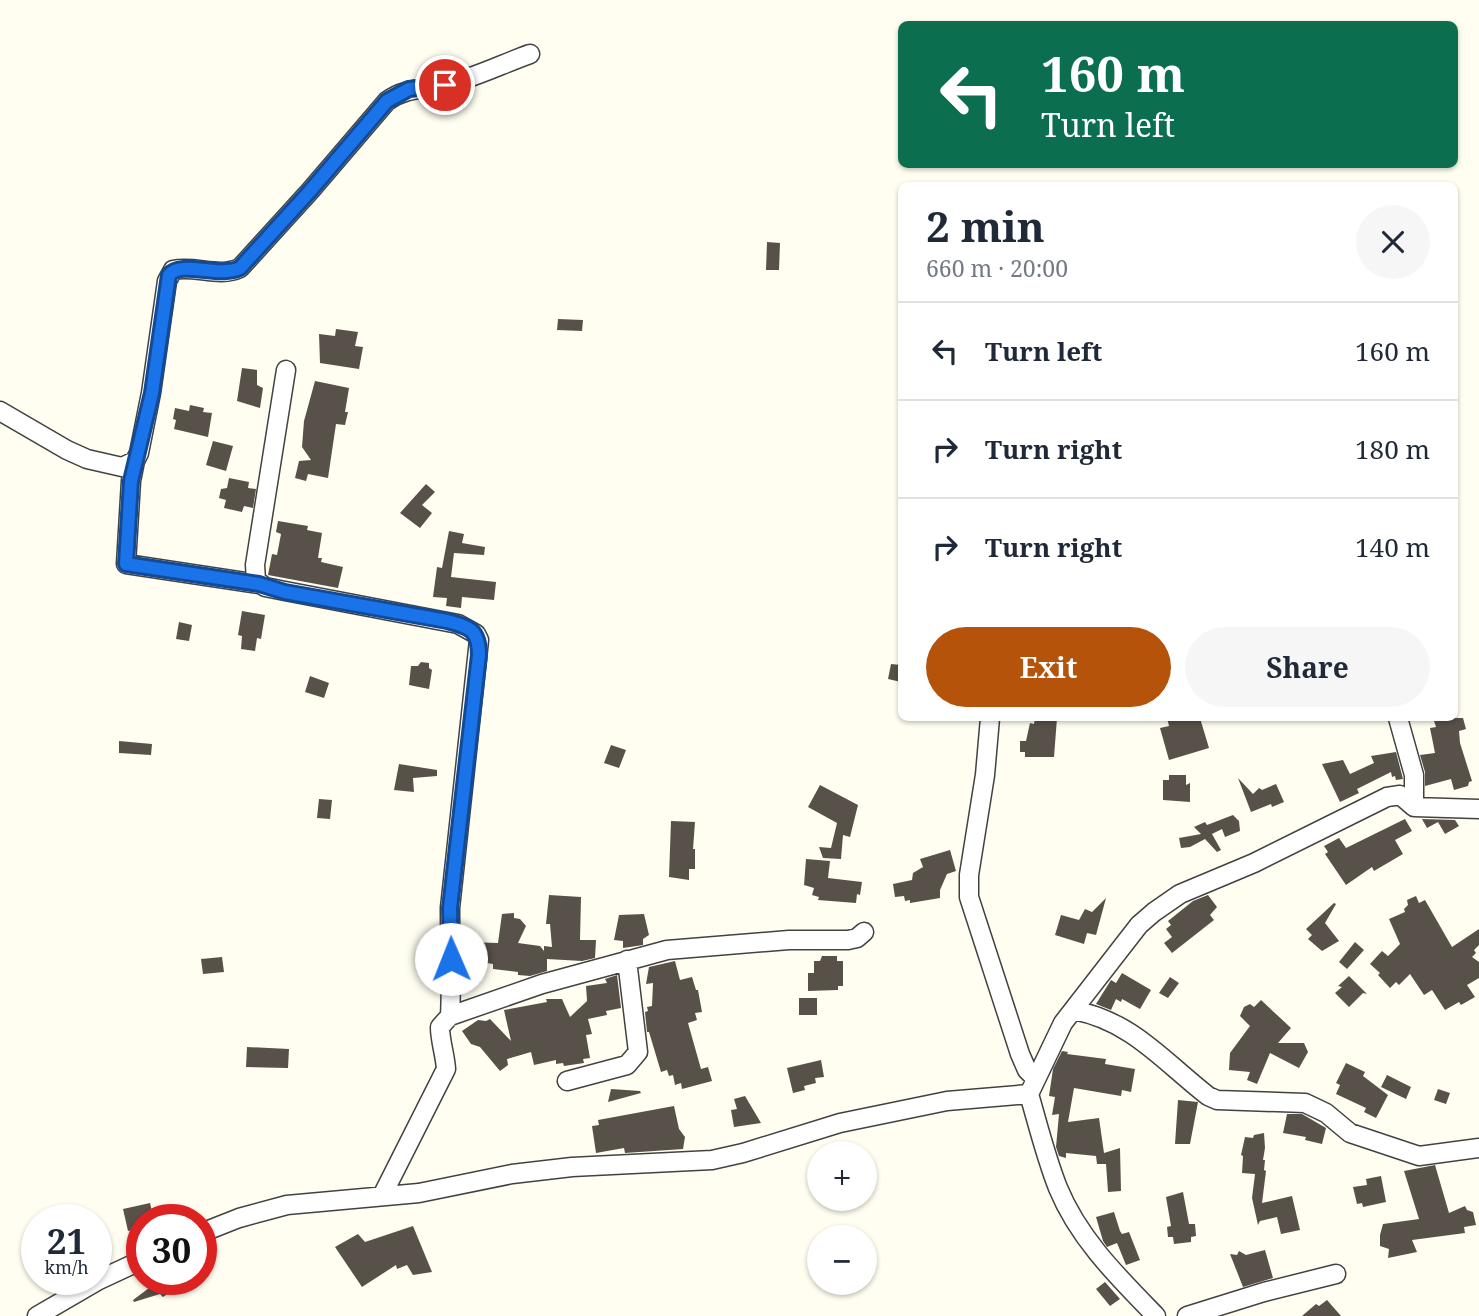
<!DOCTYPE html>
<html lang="en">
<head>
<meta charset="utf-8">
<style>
  :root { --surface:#fff; --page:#f6f6f7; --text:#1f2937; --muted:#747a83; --line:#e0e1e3; --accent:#b45309 }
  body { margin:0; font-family:"Noto Serif",serif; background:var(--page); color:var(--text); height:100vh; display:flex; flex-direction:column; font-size:26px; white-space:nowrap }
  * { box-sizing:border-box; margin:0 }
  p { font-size:23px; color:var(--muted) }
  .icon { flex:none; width:38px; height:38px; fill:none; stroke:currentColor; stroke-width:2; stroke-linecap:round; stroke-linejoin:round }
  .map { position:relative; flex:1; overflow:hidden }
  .side { position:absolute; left:898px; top:182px; width:560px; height:539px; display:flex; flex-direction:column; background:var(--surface); border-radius:10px; box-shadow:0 2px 5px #0004 }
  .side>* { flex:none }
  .banner { position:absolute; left:898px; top:21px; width:560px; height:147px; border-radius:10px; box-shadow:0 2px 5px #0004; background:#0b6e4f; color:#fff; overflow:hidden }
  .fabs { position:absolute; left:807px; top:1141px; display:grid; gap:14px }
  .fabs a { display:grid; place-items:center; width:70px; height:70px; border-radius:50%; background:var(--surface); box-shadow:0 2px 5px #0004; font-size:35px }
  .speed { position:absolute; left:21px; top:1204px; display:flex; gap:14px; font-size:35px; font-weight:700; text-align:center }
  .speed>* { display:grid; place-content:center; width:91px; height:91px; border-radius:50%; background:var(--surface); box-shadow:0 2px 5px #0004; line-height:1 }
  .speed small { font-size:18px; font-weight:400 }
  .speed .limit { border:10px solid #d22; background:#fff; color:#111 }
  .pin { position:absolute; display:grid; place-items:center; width:60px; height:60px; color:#fff; margin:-30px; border:4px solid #fff; border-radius:50%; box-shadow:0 2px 7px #0007 }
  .me { position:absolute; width:77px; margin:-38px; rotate:359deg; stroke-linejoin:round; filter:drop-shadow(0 0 5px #0008) }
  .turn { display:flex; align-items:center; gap:24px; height:147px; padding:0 28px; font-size:32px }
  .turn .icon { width:91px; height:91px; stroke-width:2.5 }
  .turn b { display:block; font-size:49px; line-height:60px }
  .round { display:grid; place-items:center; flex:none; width:74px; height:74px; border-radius:37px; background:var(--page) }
  .head { display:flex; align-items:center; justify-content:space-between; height:119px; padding:0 28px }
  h1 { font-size:42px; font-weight:700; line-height:52px }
  .cta { display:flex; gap:14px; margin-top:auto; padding:14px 28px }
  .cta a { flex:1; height:80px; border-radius:42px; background:var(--accent); color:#fff; font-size:28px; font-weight:700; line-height:80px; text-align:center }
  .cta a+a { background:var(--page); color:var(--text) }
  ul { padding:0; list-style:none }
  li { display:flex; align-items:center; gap:21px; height:98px; padding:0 28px; border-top:2px solid var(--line) }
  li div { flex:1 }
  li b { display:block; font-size:26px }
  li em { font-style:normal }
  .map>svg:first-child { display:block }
  .building { fill:#58514a }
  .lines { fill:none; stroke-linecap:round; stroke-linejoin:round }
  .minor-casing { stroke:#424242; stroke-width:21 }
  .minor { stroke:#fff; stroke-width:18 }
  .route-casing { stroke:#114b97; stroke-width:18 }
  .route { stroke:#1a73e8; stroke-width:12 }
</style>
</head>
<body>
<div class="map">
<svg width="1479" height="1316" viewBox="0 0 1479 1316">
  <rect width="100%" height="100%" fill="#fffef1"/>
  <path class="building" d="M767 242 780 243 779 270H766Z
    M558 319 583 320 582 331 557 330Z
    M336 329 358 332 355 346 363 347 359 369 320 363 319 334 335 336Z
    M242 368 257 370V385L263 388 260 408 237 401Z
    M315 381 349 388 345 412H348L345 425 336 424 328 478 308 474 306 481 295 478 299 461 311 460 302 447 304 421Z
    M190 405 204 408 203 412 212 413 208 437 174 429 176 420 173 419 175 408 189 411Z
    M213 441 233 446 226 471 206 465Z
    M229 478 249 482 248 488 256 489 253 508 244 506 242 512 224 508 226 500 219 498 221 489 227 488Z
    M426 484 435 492 422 505 432 513 420 528 400 513Z
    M278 521 308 526 307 530 322 533 318 558H322L321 562 343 567 338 588 268 575 272 554 277 555 281 534 276 532Z
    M449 531 464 534 462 543 485 547 484 555 454 553 451 577 496 582 494 600 462 597 461 608 446 606 447 598 433 597 437 567 442 568Z
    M242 611 265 615 261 639 257 638 255 651 241 649 242 636 238 635Z
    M179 622 192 625 189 641 176 639Z
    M421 662 429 663V668L432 670 429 689 409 685 411 666H418Z
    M891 664 901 665V682L888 679Z
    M310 676 329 683 324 698 305 692Z
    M1035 718H1057L1054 757H1025V752H1020V741H1026L1030 723 1034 724Z
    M1167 718H1200L1209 748 1169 760 1160 728 1169 726Z
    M1450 718H1463L1466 729 1459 731 1460 743 1472 781 1469 782 1468 786 1454 790 1451 779 1425 786V772L1420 755 1435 753 1430 728 1436 727 1434 721Z
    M119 741 152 744 151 755 119 753Z
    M611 745 626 750 619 768 604 763Z
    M1396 752 1403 779 1396 780 1395 776 1392 777 1391 772 1357 789 1359 793 1340 802 1322 764 1343 760 1350 774 1374 763 1371 756Z
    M399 764 437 770V776L413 778 414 792 394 790Z
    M1169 775H1186V785L1190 783V802L1163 800V780H1169Z
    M1238 778 1253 794 1259 788 1262 790 1276 784 1284 802 1272 807 1271 804 1251 812Z
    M820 785 858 805 850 837 843 835 841 859 823 858 819 847 831 848 837 823 808 807Z
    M319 799 332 800 330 819 317 818Z
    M1233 815 1239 821 1240 831 1225 837 1222 829 1212 834 1221 850 1217 852 1205 839 1190 847 1181 848 1179 838 1201 834 1194 827 1205 822 1207 825Z
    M1405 819 1412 831 1395 840 1403 854 1374 871 1372 867 1346 885 1325 854 1328 852 1324 846 1339 838 1346 848Z
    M1422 819 1455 820 1459 826 1445 834 1438 822 1427 828Z
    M671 821 695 822 693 849H695V869H689V880L669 877Z
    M950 850 956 871 947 874 940 890V898L910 903V900L905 901 904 896 895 897 893 884 912 880 913 873 923 867 920 859Z
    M806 859 830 861 828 878 862 882 860 895 857 894 856 903 818 900 819 897 812 895 814 888 804 885Z
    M549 895 581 897 580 940H596L595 958 582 961 547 959V971L530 976 518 975V972L493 969V964L487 963V958L470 957 471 954H464L465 942 498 943 502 914 514 913V918L520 919 526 926 518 943 540 946 544 951V946L552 947 550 924H546Z
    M1208 895 1217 907 1210 915 1214 920 1172 953 1164 943 1172 937 1166 929 1171 925 1168 921 1193 901Z
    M1416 896 1419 903 1425 900 1452 947 1479 929V945L1474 950 1476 953 1472 957 1479 962V978L1467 985 1475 997 1461 1005 1459 1002 1445 1010 1432 990 1424 995 1410 974 1399 985 1396 982 1390 988 1378 975 1380 973 1370 964 1382 951 1388 956 1400 944 1389 919 1405 912 1404 909 1408 905 1407 900Z
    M1106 898 1096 935 1087 933 1084 944 1055 935 1061 915 1079 920 1085 909 1092 912Z
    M1334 903 1336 904 1325 923 1339 941 1322 951 1308 939 1312 935 1306 929Z
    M644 914 649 935 643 939V945L623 948V941L614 940 619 915Z
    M1355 942 1364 950 1347 969 1339 962Z
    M822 956H837V961H843V986H838V990L808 991V973H814V961H820Z
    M222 957 224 972 203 974 201 959Z
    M675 961 680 980 692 977 696 990H698L702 1012 695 1013 697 1020 688 1023 701 1069 708 1067 712 1081 682 1089 681 1083 675 1085 673 1075 669 1076 667 1070 661 1072 649 1032H647L645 1012 648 1011 647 1007 652 1006 653 983 646 984 649 967Z
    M1122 973 1151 990 1140 1009 1122 999 1121 1002 1116 999 1111 1010 1096 1004 1111 980 1116 983Z
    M617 975 621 1008 606 1011 607 1015 588 1019 592 1034 586 1035 590 1058 583 1059 584 1063 564 1066 563 1063 556 1064V1060L534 1065 531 1052 507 1059 508 1065 500 1071 480 1047 471 1044 462 1031 478 1020 486 1021 490 1019 511 1041 504 1010 547 1002 546 999H562L570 1017 587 1001 586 986 607 983 605 979Z
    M1349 976 1367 994 1363 993 1349 1007 1335 993 1342 987 1338 986Z
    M1170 977 1179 983 1168 998 1159 993Z
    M799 998H817V1015H799Z
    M1261 1000 1291 1028 1278 1043H1304L1308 1052 1299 1068 1270 1053 1257 1084 1247 1080 1250 1072 1229 1070 1230 1053 1250 1026 1240 1016 1244 1007 1250 1004 1254 1007Z
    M247 1047 289 1049 288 1068 246 1067Z
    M1062 1051 1068 1052 1067 1054 1106 1059 1105 1064 1135 1069 1131 1092 1122 1090 1121 1096 1074 1088 1068 1122 1099 1118 1104 1153 1120 1148 1121 1191 1108 1192 1106 1164H1097L1096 1156 1066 1153V1158L1059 1156 1056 1147 1059 1114 1052 1115 1055 1097 1049 1096 1053 1069Z
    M821 1060 824 1077 815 1078 816 1083 804 1086 805 1090 793 1093 787 1068Z
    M1346 1063 1365 1072 1363 1076 1388 1095 1376 1118 1364 1112 1366 1108 1336 1094 1340 1085 1336 1083Z
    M1387 1075 1411 1087 1406 1099 1381 1087Z
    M611 1089 640 1091 641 1093 608 1102Z
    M1438 1089 1450 1093 1446 1104 1434 1100Z
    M745 1096 761 1123 734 1127 731 1110 737 1109 734 1099Z
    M1178 1100 1198 1102 1190 1144H1175Z
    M674 1106 679 1129 685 1137 683 1149 625 1153 624 1148 596 1153 592 1126 599 1125 598 1120Z
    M1287 1114H1302L1326 1128 1322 1144 1305 1140 1306 1137 1283 1133Z
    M1264 1133 1265 1148 1263 1160H1265L1264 1170 1266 1171 1262 1203 1292 1196 1300 1230 1281 1234 1277 1217 1260 1221 1258 1225 1252 1198 1255 1174 1242 1173 1243 1156 1241 1155 1245 1137 1253 1138 1254 1135Z
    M1435 1165 1449 1213 1465 1206 1467 1210 1473 1212 1476 1225 1464 1227 1465 1233 1412 1240 1417 1252 1388 1258 1389 1249 1380 1246V1235L1383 1224 1419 1219 1404 1171Z
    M1381 1176 1386 1202 1363 1207 1362 1203 1357 1204 1353 1187 1367 1185 1366 1179Z
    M1183 1192 1189 1224H1195L1196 1236 1191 1237V1242L1174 1244 1173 1237H1168L1167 1227 1171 1226 1166 1197Z
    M150 1203 154 1220H142V1228L128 1231 123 1209Z
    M1114 1212 1120 1231 1122 1234 1129 1232 1140 1260 1126 1265 1117 1243 1107 1247 1103 1241 1096 1217Z
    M413 1226 432 1272 413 1275 407 1265 397 1269 396 1265 362 1287 335 1247 358 1234 365 1242Z
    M1265 1250 1273 1278 1243 1287 1230 1254 1237 1255 1239 1251 1246 1255Z
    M161 1279 172 1291 163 1297 160 1294 134 1302 133 1300Z
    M1105 1282 1120 1299 1110 1306 1096 1289Z
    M1327 1300 1341 1316H1302L1316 1304 1319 1306Z"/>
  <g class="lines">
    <g class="minor-casing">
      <path id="minor" d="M286 370 255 565 256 580 265 587 285 591 458 624 476 634 479 640 450 908C450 945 452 980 450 1016
        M0 411 67 450 87 459 122 467 135 461 139 453 151 393 167 281 173 270C195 265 219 278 240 268L310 191 387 101C406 87 424 90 445 85 474 78 502 64 530 54
        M135 461 131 481 126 564 259 584
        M990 718 985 775 969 875V897L1020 1054 1027 1070 1036 1079
        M1398 718 1414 775V807
        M1073 1010C1132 1021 1163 1061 1208 1096L1217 1100 1305 1103 1326 1113 1350 1133 1419 1156 1479 1148
        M567 1081 627 1065 638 1052 627 960
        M382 1196 446 1069C445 1054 440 1041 440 1027L450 1016 542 984 667 950 789 940H848L857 938 864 932
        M201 1233 239 1218 287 1205 419 1193 512 1174 572 1167 712 1160 743 1153 840 1123 947 1101 1029 1094
        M37 1316 99 1280 142 1260
        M1156 1316C1118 1277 1079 1239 1058 1188 1046 1158 1038 1125 1029 1094L1063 1023 1139 925 1154 912 1180 894 1254 863 1387 797 1400 795 1414 807 1479 809
        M1187 1316 1264 1292 1336 1274"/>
    </g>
    <use href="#minor" class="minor"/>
  </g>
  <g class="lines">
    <g class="route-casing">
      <path id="route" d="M445 85 409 89 387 101 310 191 240 268C220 278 181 260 169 275L152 393 131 481 126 564 259 584 285 592 447 621C470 627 479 630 479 655L450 908 451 959"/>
    </g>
    <use href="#route" class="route"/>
  </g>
</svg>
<div class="fabs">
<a>+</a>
<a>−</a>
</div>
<div class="speed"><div>21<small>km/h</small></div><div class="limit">30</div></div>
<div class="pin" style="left:445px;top:85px;background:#d93025"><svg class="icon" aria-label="arrive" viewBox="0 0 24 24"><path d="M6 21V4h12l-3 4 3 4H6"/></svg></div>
<svg class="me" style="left:451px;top:959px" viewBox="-20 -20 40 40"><circle r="19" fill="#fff"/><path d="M0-13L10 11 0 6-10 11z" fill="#1a73e8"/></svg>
<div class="banner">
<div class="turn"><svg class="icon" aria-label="left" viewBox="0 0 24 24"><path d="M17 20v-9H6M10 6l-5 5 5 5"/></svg><div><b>160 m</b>Turn left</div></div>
</div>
<section class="side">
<div class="head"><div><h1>2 min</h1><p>660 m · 20:00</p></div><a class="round"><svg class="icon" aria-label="close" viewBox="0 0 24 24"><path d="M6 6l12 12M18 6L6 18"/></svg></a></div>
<ul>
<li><svg class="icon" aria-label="left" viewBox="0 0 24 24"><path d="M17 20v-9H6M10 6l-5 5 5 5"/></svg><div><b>Turn left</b></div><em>160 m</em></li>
<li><svg class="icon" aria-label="right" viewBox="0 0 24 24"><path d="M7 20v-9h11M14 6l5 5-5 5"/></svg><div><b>Turn right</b></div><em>180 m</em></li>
<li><svg class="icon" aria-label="right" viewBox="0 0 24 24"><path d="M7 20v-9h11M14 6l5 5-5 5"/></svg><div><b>Turn right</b></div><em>140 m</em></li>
</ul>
<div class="cta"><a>Exit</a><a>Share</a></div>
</section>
</div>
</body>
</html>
